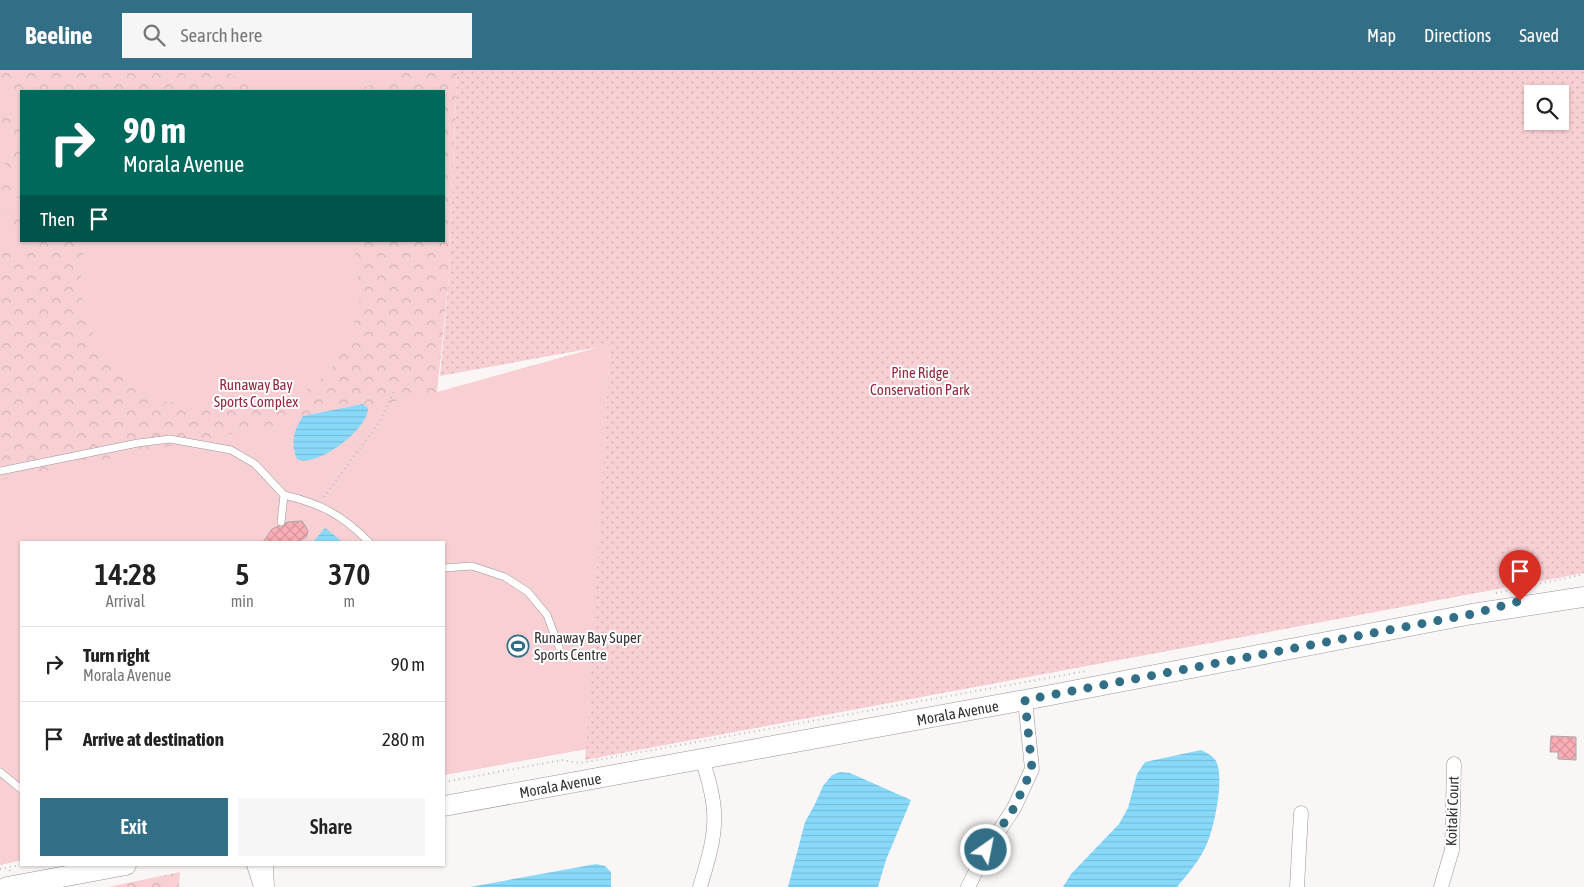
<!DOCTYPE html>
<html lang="en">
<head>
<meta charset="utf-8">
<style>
  :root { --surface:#fff; --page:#f6f6f6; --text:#222; --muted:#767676; --line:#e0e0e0; --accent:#326f86 }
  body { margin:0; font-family:"Asap Condensed",sans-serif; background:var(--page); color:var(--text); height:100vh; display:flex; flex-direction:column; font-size:19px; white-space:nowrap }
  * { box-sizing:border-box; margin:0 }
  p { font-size:16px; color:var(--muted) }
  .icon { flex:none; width:28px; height:28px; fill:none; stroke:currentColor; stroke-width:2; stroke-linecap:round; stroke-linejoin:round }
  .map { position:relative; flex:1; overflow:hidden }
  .details { position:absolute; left:20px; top:471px; width:425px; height:325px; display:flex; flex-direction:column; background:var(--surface); border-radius:0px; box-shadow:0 1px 4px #0004 }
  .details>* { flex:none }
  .top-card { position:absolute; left:20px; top:20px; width:425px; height:152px; border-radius:0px; box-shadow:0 1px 4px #0004; background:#00695c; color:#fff; overflow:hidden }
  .controls { position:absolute; left:1524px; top:15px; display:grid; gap:10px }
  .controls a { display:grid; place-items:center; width:45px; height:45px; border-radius:0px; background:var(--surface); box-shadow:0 1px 4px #0004; font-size:25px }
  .pin { position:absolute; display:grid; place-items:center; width:42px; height:42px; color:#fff; margin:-51px -21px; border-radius:50% 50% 50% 0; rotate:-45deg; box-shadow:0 0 5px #0007 }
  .pin .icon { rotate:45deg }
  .me { position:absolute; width:55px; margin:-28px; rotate:33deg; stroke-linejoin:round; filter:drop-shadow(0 0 4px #0008) }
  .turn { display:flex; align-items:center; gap:18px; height:105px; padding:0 20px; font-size:22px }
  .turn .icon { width:65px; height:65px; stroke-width:2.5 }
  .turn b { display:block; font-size:35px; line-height:42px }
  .then { display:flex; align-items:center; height:48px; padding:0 20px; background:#0003; gap:10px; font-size:19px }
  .eta { display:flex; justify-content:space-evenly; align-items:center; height:85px; text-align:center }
  .eta b { font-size:30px; font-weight:600; line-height:35px }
  .button { display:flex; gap:10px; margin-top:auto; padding:10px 20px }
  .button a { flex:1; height:58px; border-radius:0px; background:var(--accent); color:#fff; font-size:20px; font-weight:600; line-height:58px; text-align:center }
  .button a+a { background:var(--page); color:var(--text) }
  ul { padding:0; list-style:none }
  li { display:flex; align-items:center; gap:15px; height:75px; padding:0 20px; border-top:1px solid var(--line) }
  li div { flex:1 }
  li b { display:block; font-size:19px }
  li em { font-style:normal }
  header { display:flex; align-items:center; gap:30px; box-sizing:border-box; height:70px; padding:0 25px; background:var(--accent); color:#fff }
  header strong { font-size:24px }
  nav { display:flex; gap:28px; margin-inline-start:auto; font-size:18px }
  .search { width:350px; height:45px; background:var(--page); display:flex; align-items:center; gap:12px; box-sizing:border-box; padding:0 18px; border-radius:0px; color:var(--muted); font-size:19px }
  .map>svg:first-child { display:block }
  .grass { fill:url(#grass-dots); fill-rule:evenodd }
  .park { fill:url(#park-crowns); fill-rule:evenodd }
  .pitch { fill:#f8d0d4 }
  .water { fill:url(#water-rules) }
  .building { fill:url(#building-cross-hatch); stroke:#aba7a8 }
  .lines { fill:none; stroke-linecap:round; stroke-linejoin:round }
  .lane-casing { stroke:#999595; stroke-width:8 }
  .street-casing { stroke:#999595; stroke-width:15 }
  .secondary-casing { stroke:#999595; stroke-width:21 }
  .path { stroke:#bebbbb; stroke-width:2; stroke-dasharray:1 4; stroke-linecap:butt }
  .lane { stroke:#fff; stroke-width:7 }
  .street { stroke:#fff; stroke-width:14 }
  .secondary { stroke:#fff; stroke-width:20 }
  .route { stroke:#326f86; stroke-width:9; stroke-dasharray:0 16.2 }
  .labels { text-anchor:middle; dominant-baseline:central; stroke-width:4; stroke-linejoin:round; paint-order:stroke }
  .park-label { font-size:15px; fill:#94273f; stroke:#fff }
  .poi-label { font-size:15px; fill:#343232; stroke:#fff; text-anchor:start }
  .street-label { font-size:15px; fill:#343232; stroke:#fff }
</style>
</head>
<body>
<header>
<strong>Beeline</strong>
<div class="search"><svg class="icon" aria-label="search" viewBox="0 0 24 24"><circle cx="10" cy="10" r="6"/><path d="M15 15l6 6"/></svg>Search here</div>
<nav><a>Map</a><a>Directions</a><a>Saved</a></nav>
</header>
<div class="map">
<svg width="1584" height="817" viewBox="0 0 1584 817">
  <defs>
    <pattern id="grass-dots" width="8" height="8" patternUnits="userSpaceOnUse" patternTransform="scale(1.25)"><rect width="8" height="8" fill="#f8d0d4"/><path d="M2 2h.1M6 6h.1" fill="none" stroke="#d5b3b6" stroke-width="1.8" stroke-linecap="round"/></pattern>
    <pattern id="park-crowns" width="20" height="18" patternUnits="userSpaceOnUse" patternTransform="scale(1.25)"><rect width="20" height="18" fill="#f8d0d4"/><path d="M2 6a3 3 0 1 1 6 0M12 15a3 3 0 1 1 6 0" fill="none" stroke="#d5b3b6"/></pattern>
    <pattern id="water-rules" width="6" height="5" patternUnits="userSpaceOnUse" patternTransform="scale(1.25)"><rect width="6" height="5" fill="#89dafa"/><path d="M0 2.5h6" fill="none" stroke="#77bcd7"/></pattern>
    <pattern id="building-cross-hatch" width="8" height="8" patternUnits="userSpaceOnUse" patternTransform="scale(1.25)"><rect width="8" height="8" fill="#faadb5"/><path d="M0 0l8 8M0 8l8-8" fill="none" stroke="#d7959c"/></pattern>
  </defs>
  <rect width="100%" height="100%" fill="#faf6f6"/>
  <path class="grass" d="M457 0H1584V503L585 690 610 275 440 306 449 207ZM1532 24H1560V51H1532Z"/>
  <path class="park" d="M0 0H457L449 207 437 322 610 274 586 679 444 705V472H21V790L0 795ZM21 21H444V171H21Z
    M180 802 179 817H108Z"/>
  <path class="pitch" d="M225 0H400L387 10 351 21H278L251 17Z
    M0 25 21 26V42L0 41Z
    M0 64 21 65V81L0 80Z
    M0 94H7L6 112H0Z
    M12 95 21 96 20 114 11 113Z
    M0 126 21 128V143L0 142Z
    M0 160 21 161V171H25V177L0 176Z
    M89 171H349L356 185 360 229 351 267 329 303 300 325 258 338 210 339 165 331 123 305 95 270 82 232 81 190Z
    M610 274 586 679 444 705V472H21V790L0 795V410L437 323Z"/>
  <path class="water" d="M363 334 368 338C369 359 316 399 297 389 290 373 294 360 303 346Z
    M325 458 343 472H313Z
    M1201 680C1207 683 1212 685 1216 691 1225 708 1214 759 1206 776 1199 791 1188 804 1177 817H1063L1071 804 1119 754 1128 738 1137 704 1145 692Z
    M840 702 850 703 911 730 886 790 878 817H788L805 752 815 734 823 716 832 705Z
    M596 794 605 796 611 802V817H470Z"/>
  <path class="building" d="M302 451 306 457 308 462 306 467 300 471 296 472H263L272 459 288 452Z
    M1551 666 1576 667V690L1558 689V682H1550Z"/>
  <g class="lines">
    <g class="lane-casing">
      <path id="lane" d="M0 401 138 373 170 369 231 380 255 394 284 425 281 452
        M284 425C322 434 342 445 369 472
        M444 498 472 496 505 507 528 522 547 545 559 577
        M0 702 21 719"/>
    </g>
    <g class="street-casing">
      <path id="street" d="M254 795 261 817
        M266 795 267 817
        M700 817C707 793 716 767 714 741 713 722 707 705 702 688
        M968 817 986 781 1014 738 1032 699 1025 630
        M1297 817 1301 743
        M1441 817 1452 780 1454 694"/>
    </g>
    <g class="secondary-casing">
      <g id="secondary">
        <path id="s1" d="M444 736 1025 630 1472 544 1584 527"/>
        <path d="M7 817 126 795"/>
      </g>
    </g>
    <path class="path" d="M324 427 380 351 394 321
      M1496 523 1580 505 1584 503
      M444 712 562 690 579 693 603 689 1086 601
      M0 799 9 797
      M10 801 9 797 22 795"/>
    <use href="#lane" class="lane"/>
    <use href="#street" class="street"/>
    <use href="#secondary" class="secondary"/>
  </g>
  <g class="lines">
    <path class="route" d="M986 780 1014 738 1032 699 1025 630 1472 544 1520 531"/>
  </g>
  <defs>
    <g id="stadium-ring" transform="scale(1.125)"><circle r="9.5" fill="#fff" stroke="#326f86" stroke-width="1.5"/><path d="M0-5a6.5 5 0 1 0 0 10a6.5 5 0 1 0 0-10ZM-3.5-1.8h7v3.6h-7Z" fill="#326f86"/></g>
  </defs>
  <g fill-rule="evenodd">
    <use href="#stadium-ring" x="518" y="576"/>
  </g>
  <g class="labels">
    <g class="park-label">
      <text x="920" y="302">Pine Ridge<tspan x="920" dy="17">Conservation Park</tspan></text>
      <text x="256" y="314">Runaway Bay<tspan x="256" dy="17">Sports Complex</tspan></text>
    </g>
    <g class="poi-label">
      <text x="534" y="567">Runaway Bay Super<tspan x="534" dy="17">Sports Centre</tspan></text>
    </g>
    <g class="street-label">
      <text stroke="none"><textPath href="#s1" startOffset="522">Morala Avenue</textPath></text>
      <text stroke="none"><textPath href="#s1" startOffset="118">Morala Avenue</textPath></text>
      <text transform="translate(1452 741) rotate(-88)">Koitaki Court</text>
    </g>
  </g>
</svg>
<div class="controls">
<a><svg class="icon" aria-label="search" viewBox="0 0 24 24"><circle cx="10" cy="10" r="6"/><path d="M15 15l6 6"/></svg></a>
</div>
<div class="pin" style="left:1520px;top:531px;background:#d93025"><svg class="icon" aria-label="arrive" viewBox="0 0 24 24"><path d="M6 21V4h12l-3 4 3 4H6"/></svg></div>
<svg class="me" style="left:986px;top:780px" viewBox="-20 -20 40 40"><circle r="17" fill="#326f86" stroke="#fff" stroke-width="3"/><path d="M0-11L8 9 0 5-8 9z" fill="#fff"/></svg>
<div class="top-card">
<div class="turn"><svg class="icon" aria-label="right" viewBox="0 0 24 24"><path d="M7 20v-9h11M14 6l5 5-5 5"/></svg><div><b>90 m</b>Morala Avenue</div></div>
<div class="then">Then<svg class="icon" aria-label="arrive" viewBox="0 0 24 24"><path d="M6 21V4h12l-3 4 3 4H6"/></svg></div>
</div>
<section class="details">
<div class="eta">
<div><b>14:28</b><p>Arrival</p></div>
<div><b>5</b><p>min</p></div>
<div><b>370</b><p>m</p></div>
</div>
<ul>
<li><svg class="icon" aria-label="right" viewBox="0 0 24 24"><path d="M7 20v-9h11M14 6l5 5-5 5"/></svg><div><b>Turn right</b><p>Morala Avenue</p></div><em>90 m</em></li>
<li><svg class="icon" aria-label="arrive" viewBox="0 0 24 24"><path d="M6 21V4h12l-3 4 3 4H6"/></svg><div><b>Arrive at destination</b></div><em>280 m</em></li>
</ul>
<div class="button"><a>Exit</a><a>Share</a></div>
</section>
</div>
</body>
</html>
